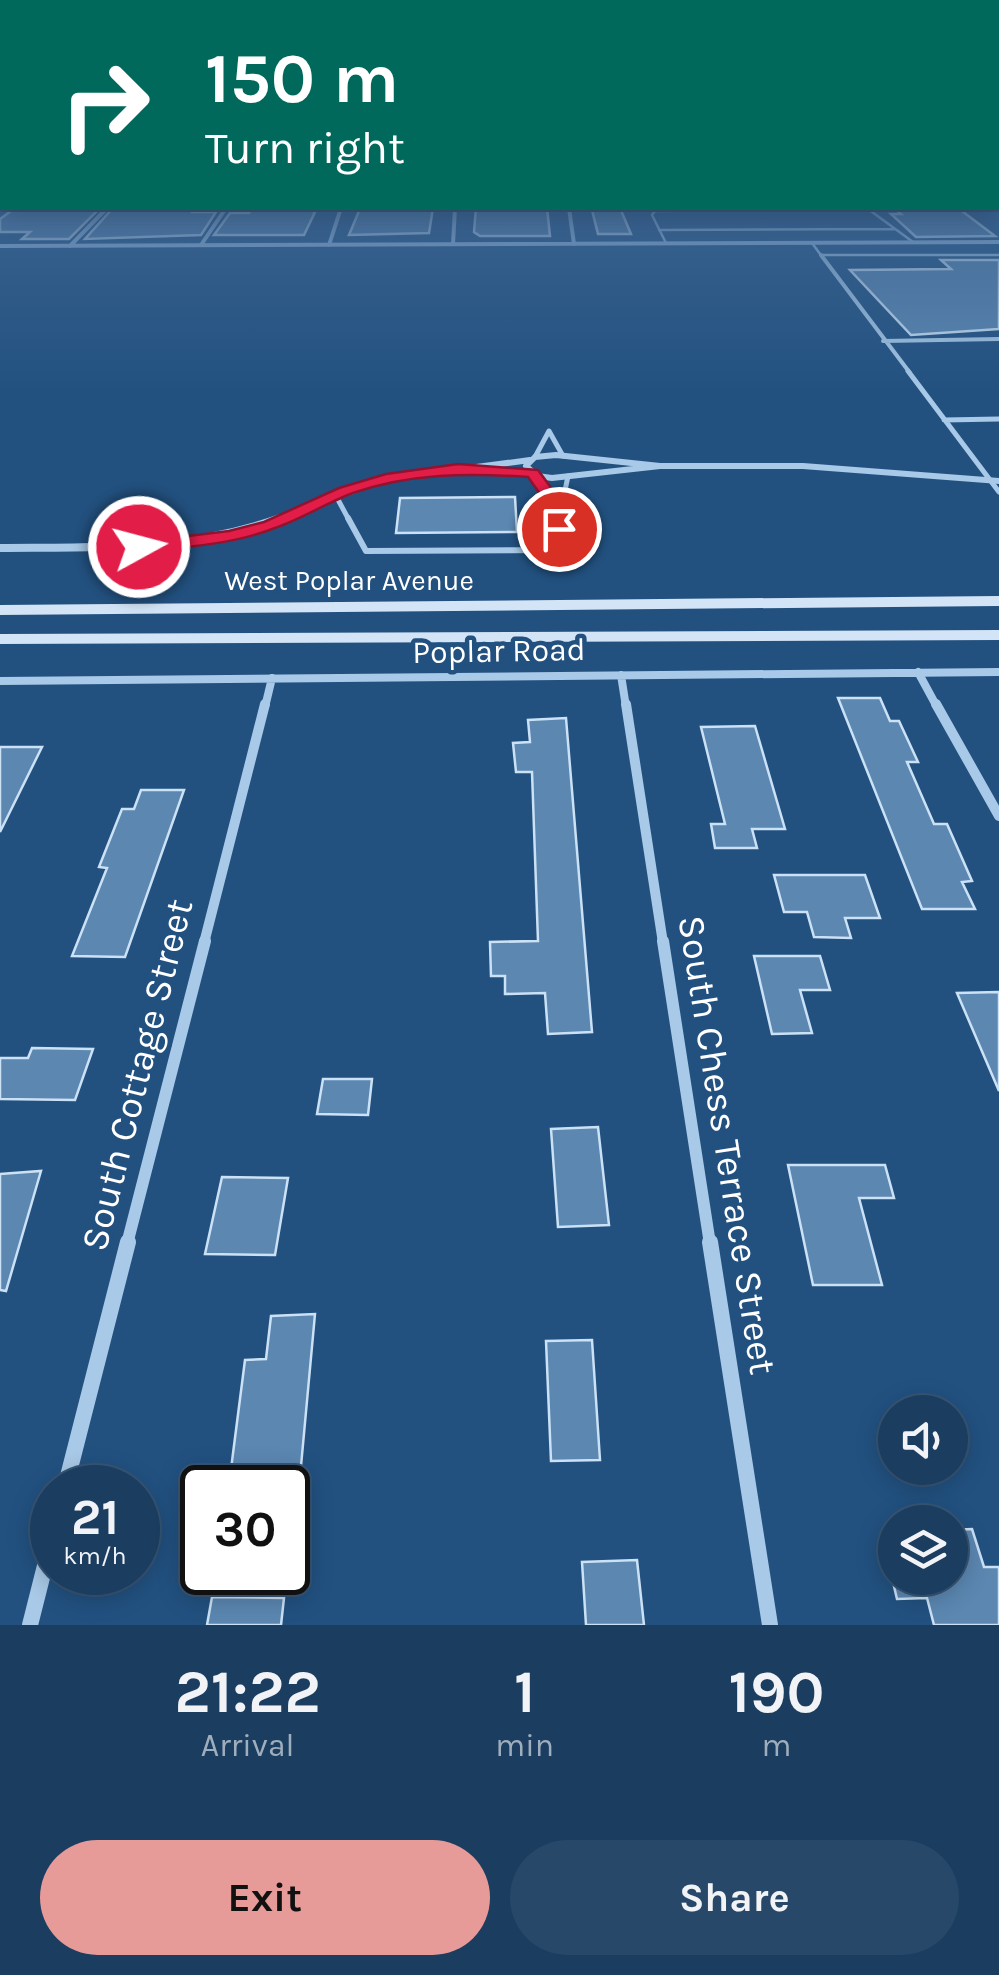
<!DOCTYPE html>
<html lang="en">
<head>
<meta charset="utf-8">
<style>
  :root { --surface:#1a3d60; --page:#274869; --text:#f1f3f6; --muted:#9faebd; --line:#385675; --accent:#e69b98 }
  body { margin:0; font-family:Karla,sans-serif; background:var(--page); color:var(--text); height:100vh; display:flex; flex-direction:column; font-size:38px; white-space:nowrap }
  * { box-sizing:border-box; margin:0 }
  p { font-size:32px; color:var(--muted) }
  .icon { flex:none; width:55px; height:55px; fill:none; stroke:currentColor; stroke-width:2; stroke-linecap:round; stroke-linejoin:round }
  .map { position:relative; height:1625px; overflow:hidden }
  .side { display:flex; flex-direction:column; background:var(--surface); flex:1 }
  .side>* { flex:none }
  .top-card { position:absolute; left:0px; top:0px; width:1000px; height:210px; box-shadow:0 5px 25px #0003,0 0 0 2px var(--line); background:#00695c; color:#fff; overflow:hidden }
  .fabs { position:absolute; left:878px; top:1395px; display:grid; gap:20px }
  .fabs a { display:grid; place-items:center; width:90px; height:90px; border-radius:50%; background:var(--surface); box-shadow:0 5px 25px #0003,0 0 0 2px var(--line); font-size:50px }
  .speed { position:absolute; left:30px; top:1465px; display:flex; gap:20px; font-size:50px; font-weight:700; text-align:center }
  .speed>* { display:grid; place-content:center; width:130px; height:130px; border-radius:50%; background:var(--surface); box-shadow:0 5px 25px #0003,0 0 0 2px var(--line); line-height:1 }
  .speed small { font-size:25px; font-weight:400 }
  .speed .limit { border:5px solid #111; border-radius:15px; background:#fff; color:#111 }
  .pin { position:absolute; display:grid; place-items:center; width:85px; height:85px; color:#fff; margin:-42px; border:5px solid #fff; border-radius:50%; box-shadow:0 2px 10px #0007 }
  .me { position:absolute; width:110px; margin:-55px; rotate:83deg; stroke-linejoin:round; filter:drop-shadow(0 0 8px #0008) }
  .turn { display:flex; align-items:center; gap:35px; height:210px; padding:0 40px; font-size:45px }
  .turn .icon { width:130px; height:130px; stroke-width:2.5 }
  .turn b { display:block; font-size:70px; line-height:85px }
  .eta { display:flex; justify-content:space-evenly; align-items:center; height:170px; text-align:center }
  .eta b { font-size:60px; font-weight:700; line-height:70px }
  .primary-button { display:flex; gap:20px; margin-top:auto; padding:20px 40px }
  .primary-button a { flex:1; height:115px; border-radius:60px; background:var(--accent); color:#111; font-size:40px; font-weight:700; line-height:115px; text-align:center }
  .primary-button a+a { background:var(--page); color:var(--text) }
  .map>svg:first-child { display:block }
  .building { fill:#5b87b1; stroke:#cbe1f5; stroke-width:2.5 }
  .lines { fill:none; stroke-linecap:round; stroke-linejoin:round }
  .lane-far3 { stroke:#a8c9e7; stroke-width:2.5 }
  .lane-far2 { stroke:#a8c9e7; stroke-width:4 }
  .lane-far1 { stroke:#a8c9e7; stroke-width:5 }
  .lane { stroke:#a8c9e7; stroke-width:6 }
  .street-far5 { stroke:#a8c9e7; stroke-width:4 }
  .street-far4 { stroke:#a8c9e7; stroke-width:6 }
  .street-far3 { stroke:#a8c9e7; stroke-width:8 }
  .street-far2 { stroke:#a8c9e7; stroke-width:10 }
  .street-far1 { stroke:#a8c9e7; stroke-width:12 }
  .street { stroke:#a8c9e7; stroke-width:16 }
  .secondary { fill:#d2e4f6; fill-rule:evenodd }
  .route { fill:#e11d48; stroke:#92132f; stroke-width:2.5 }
  .labels { text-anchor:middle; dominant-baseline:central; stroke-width:9; stroke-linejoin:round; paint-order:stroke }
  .far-street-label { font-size:28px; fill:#fff; stroke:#225180 }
  .street-label { font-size:32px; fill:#fff; stroke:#225180 }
  .near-street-label { font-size:38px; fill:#fff; stroke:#225180 }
</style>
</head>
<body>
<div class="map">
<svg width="999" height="1625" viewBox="0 0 999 1625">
  <rect width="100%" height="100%" fill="#225180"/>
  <path class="building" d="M15 208H100L69 239H22L30 232H0V219Z
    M113 208H192V212H216L201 235 85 239Z
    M252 208H306L315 212 304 235H214L230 213H249Z
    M370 208H433L429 233 349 235 359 211Z
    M476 208H547L550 236H480L474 232Z
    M599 208H620L631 234H598L592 210Z
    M894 208H958L995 236 916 237 891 214H901Z
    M941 260H999V329L911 335 850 270 951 269Z
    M515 497 517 532 396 533 400 498Z
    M838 698H880L890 721H899L918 762H907L934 824H947L972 881 962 882 975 909H922Z
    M566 718 592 1032 548 1034 545 993 505 994V976H491L490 942 538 941 532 772H516L513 743 530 742 528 720Z
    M755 726 785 829H752L757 848H715L711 824H725L701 727Z
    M0 747H42L0 832Z
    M141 790H184L125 957 72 956 107 868 99 867 122 809H134Z
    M774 875H865L880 918H845L851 938 814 937 807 912H784Z
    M754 956H820L830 990H800L812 1033 772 1034Z
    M999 992V1091L957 993Z
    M32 1048 93 1049 75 1100 0 1099V1058H28Z
    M323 1079H372L368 1115 317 1114Z
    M598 1127 609 1225 558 1227 551 1129Z
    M788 1165H885L894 1198H859L882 1285H813Z
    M41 1171 6 1291 0 1290V1174Z
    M222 1177 288 1178 275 1255 205 1254Z
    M315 1314 301 1466 231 1469 245 1360 266 1359 271 1316Z
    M592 1340 600 1460 551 1461 546 1341Z
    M972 1529 984 1567H999V1625H934L927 1598 897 1599 892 1578H950V1530Z
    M637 1560 644 1625H586L582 1562Z
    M212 1597 284 1598 281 1625H207Z"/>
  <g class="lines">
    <path class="lane-far3" d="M659 230 895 229
      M666 243 652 215 655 211 868 209 913 242
      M812 243 823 258
      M821 255H999"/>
    <path class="lane-far2" d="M821 255 910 373
      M883 341 999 339"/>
    <path class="lane-far1" d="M908 371 999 492
      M944 420 999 419
      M535 457 549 431 563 456
      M537 476 558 508
      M336 496 349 520
      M559 520 568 476"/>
    <path class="lane" d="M348 518 366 551 560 550 558 518"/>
    <path class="street-far5" d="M569 208 574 244
      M453 244 455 208
      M201 245 226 208
      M329 245 341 208
      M0 246 999 242
      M70 246 107 208"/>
    <path class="street-far4" d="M556 455 660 466 552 478 537 476 526 466 535 457Z
      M660 466H803L999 481
      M469 469 532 473
      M273 520 386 479 530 460"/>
    <path class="street-far3" d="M0 548C96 547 189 551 280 518
      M918 672 937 707
      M621 675 626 707
      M0 681 999 672
      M265 707 272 678"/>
    <path class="street-far2" d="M626 704 663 943
      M936 704 999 816
      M204 943 265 704"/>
    <path class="street-far1" d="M663 941 710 1244
      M127 1244 205 941"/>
    <path class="street" d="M710 1242 770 1625
      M65 1488 128 1242
      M30 1625 52 1538"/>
    <path class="secondary" d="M999 596V606L0 615V605Z
      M999 630V640L0 644V634Z"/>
  </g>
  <linearGradient id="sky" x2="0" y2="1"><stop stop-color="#132d46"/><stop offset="0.42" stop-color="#3e6591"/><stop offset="1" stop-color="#3e6591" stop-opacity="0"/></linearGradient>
  <rect width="999" height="393" fill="url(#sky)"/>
  <path class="route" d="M458 464 538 470 566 508 567 529 553 532 550 508 528 477C468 473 411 473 353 493 326 503 302 519 275 528 232 545 184 547 139 552L130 547 139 542 229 531 264 522 339 488 386 474Z"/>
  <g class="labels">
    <g class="far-street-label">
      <text x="349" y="580">West Poplar Avenue</text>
    </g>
    <g class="street-label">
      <text transform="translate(499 651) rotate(-1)">Poplar Road</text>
    </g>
    <g class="near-street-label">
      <text transform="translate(137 1075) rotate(-76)">South Cottage Street</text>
      <text transform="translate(727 1145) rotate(81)">South Chess Terrace Street</text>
    </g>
  </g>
</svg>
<div class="fabs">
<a><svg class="icon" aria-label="sound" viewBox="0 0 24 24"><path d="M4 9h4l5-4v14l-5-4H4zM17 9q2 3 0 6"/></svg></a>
<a><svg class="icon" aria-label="layers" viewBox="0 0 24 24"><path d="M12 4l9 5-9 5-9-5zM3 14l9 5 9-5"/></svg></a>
</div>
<div class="speed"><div>21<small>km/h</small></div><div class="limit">30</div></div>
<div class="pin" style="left:559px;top:529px;background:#d93025"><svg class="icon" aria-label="arrive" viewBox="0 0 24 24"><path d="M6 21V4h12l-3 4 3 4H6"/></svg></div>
<svg class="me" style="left:139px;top:547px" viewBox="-20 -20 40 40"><circle r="17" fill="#e11d48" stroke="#fff" stroke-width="3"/><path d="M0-11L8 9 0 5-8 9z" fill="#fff"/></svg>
<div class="top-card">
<div class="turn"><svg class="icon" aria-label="right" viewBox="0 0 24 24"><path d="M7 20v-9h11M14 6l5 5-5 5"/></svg><div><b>150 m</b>Turn right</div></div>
</div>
</div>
<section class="side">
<div class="eta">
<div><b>21:22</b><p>Arrival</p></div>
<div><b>1</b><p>min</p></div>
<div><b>190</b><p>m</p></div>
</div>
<div class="primary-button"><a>Exit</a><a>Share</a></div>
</section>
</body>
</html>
